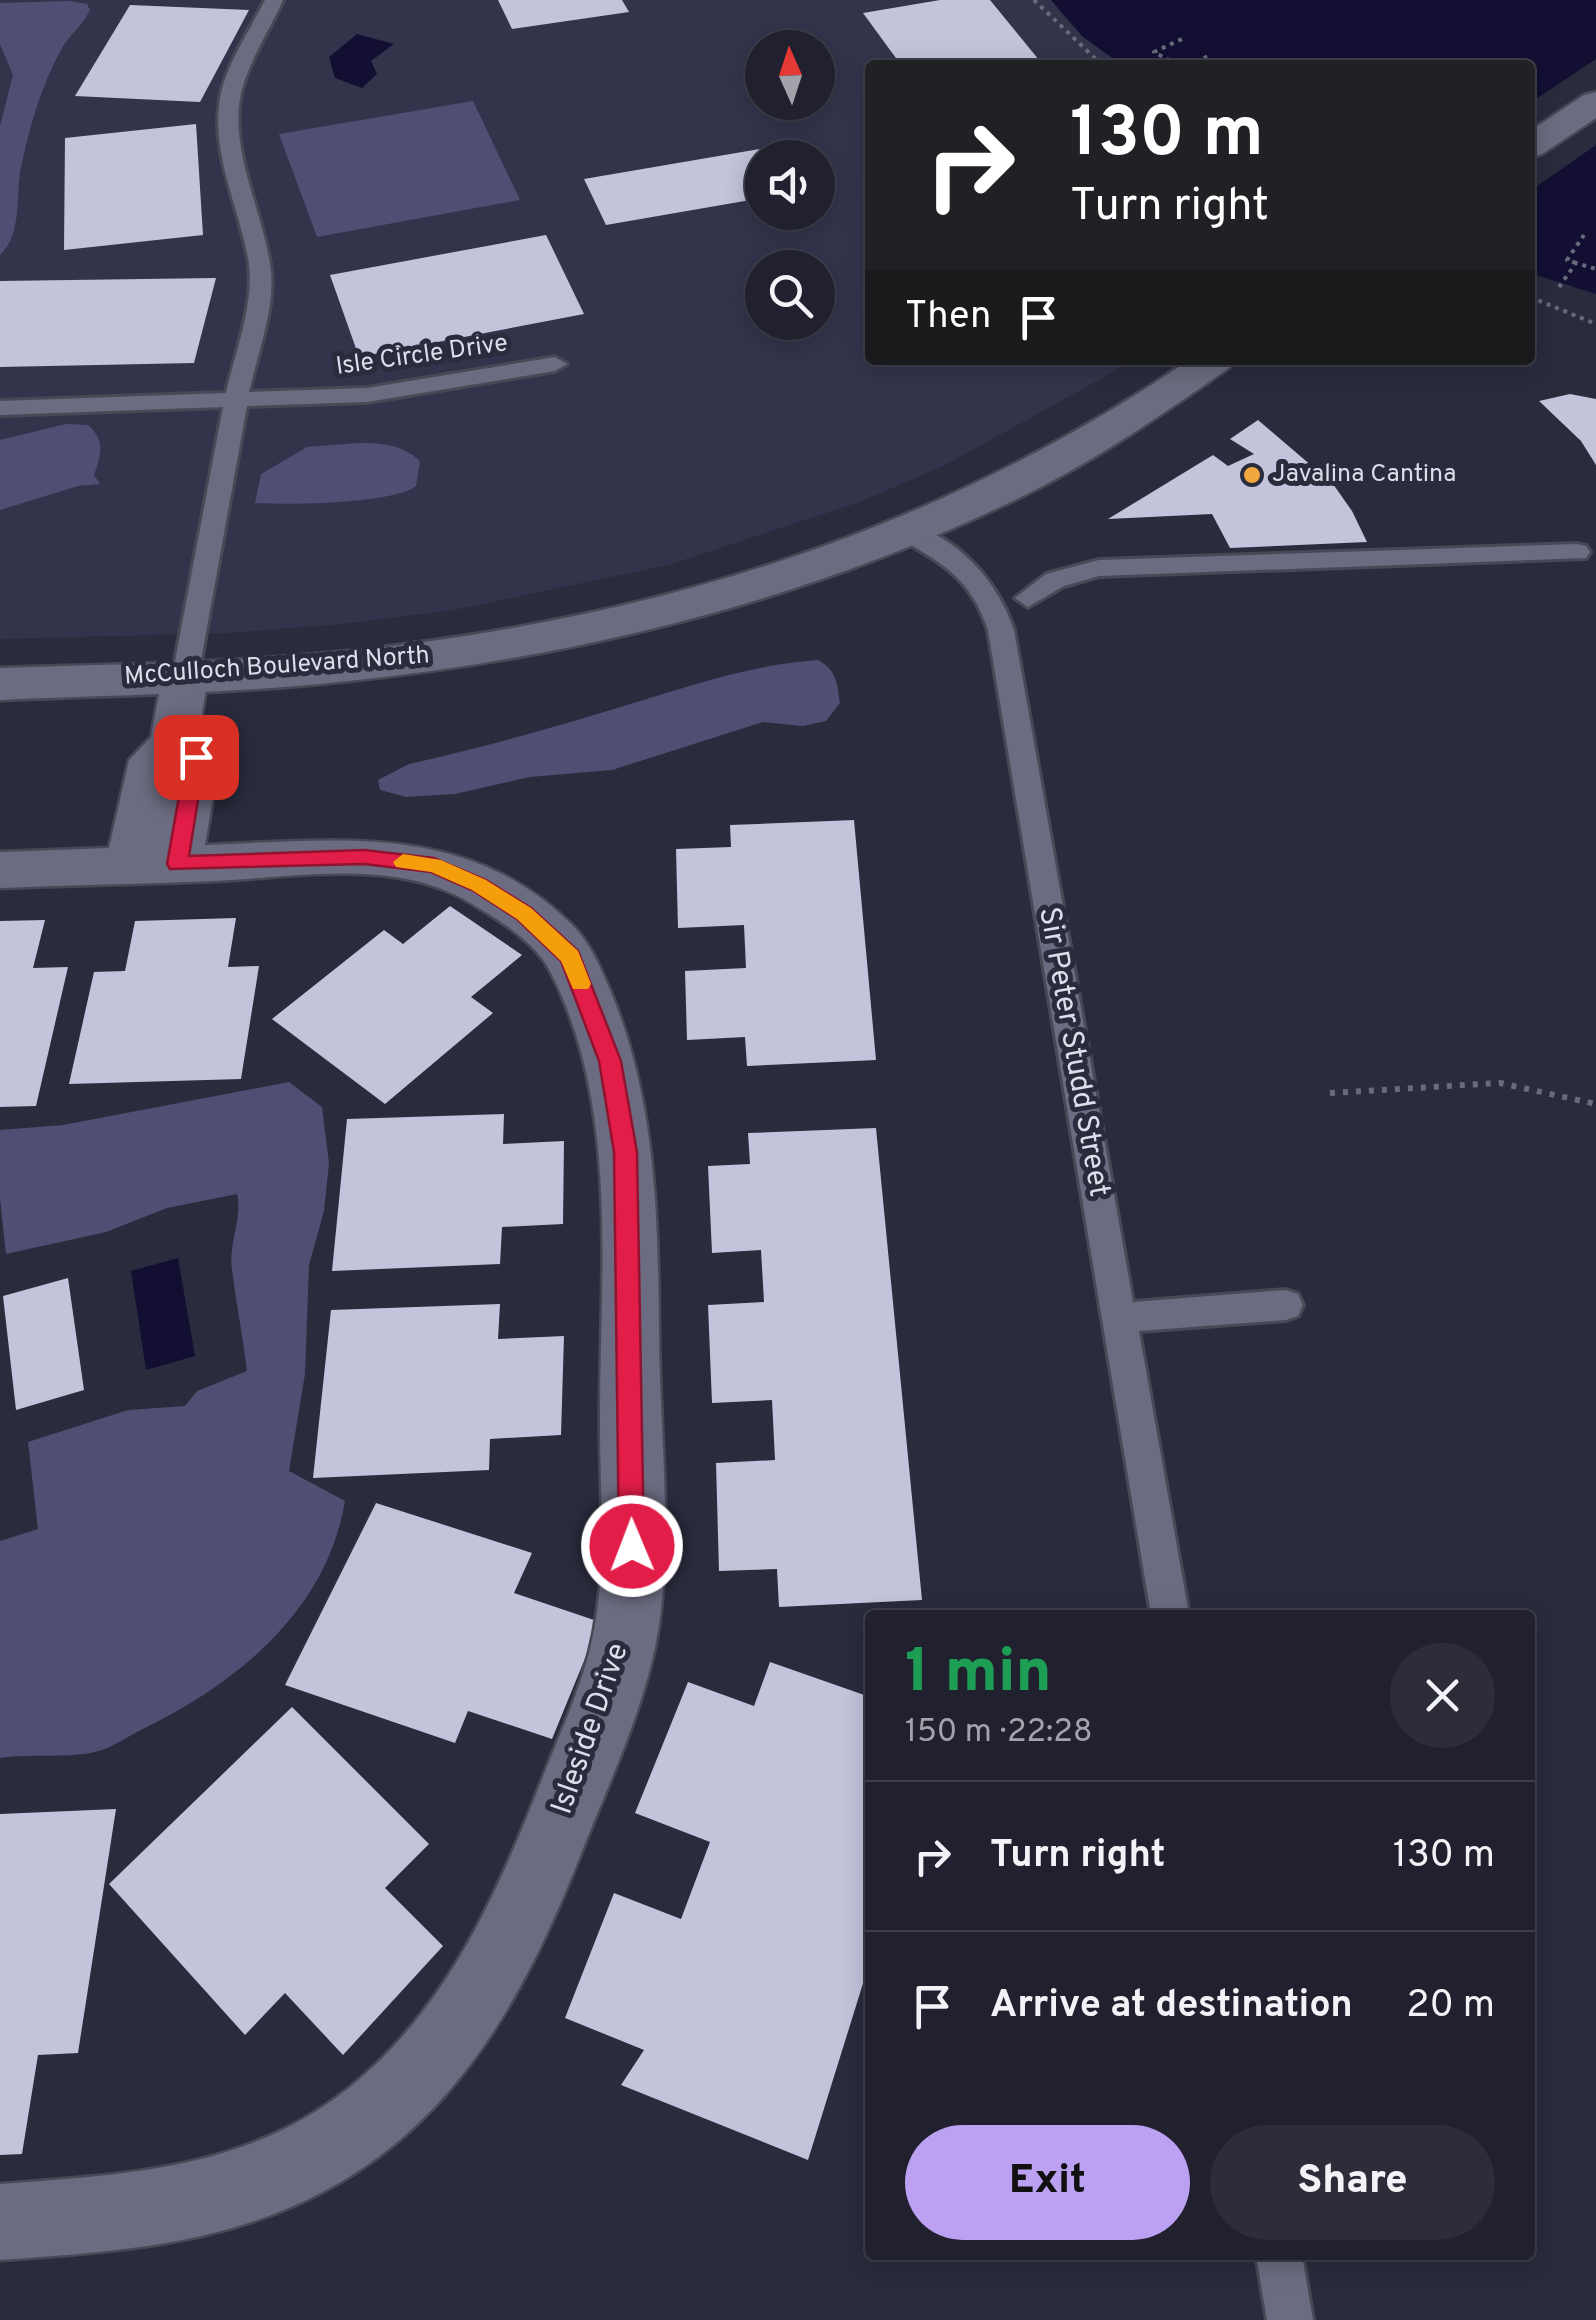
<!DOCTYPE html>
<html lang="en">
<head>
<meta charset="utf-8">
<style>
  :root { --surface:#20202e; --page:#2d2d3a; --text:#f1f3f6; --muted:#a2a3aa; --line:#3d3e4a; --accent:#bca0f2 }
  body { margin:0; font-family:Overpass,sans-serif; background:var(--page); color:var(--text); height:100vh; display:flex; flex-direction:column; font-size:38px; white-space:nowrap }
  * { box-sizing:border-box; margin:0 }
  p { font-size:32px; color:var(--muted) }
  .icon { flex:none; width:55px; height:55px; fill:none; stroke:currentColor; stroke-width:2; stroke-linecap:round; stroke-linejoin:round }
  .map { position:relative; flex:1; overflow:hidden }
  .panel { position:absolute; left:865px; top:1610px; width:670px; height:650px; display:flex; flex-direction:column; background:var(--surface); border-radius:10px; box-shadow:0 5px 25px #0003,0 0 0 2px var(--line) }
  .panel>* { flex:none }
  .top-card { position:absolute; left:865px; top:60px; width:670px; height:305px; border-radius:10px; box-shadow:0 5px 25px #0003,0 0 0 2px var(--line); background:#202124; color:#fff; overflow:hidden }
  .needle { width:65px; rotate:357deg }
  .controls { position:absolute; left:745px; top:30px; display:grid; gap:20px }
  .controls a { display:grid; place-items:center; width:90px; height:90px; border-radius:50%; background:var(--surface); box-shadow:0 5px 25px #0003,0 0 0 2px var(--line); font-size:50px }
  .pin { position:absolute; display:grid; place-items:center; width:85px; height:85px; color:#fff; margin:-42px; border-radius:20px; box-shadow:0 5px 15px #0006 }
  .me { position:absolute; width:110px; margin:-55px; rotate:359deg; stroke-linejoin:round; filter:drop-shadow(0 0 8px #0008) }
  .turn { display:flex; align-items:center; gap:35px; height:210px; padding:0 40px; font-size:45px }
  .turn .icon { width:130px; height:130px; stroke-width:2.5 }
  .turn b { display:block; font-size:70px; line-height:85px }
  .then { display:flex; align-items:center; height:95px; padding:0 40px; background:#0003; gap:20px; font-size:38px }
  .round { display:grid; place-items:center; flex:none; width:105px; height:105px; border-radius:52px; background:var(--page) }
  .summary { display:flex; align-items:center; justify-content:space-between; height:170px; padding:0 40px }
  h1 { font-size:60px; font-weight:800; line-height:75px; color:#1e9e55 }
  .primary-button { display:flex; gap:20px; margin-top:auto; padding:20px 40px }
  .primary-button a { flex:1; height:115px; border-radius:60px; background:var(--accent); color:#111; font-size:40px; font-weight:800; line-height:115px; text-align:center }
  .primary-button a+a { background:var(--page); color:var(--text) }
  ul { padding:0; list-style:none }
  li { display:flex; align-items:center; gap:30px; height:150px; padding:0 40px; border-top:2px solid var(--line) }
  li div { flex:1 }
  li b { display:block; font-size:38px }
  li em { font-style:normal }
  .map>svg:first-child { display:block }
  .built { fill:#33344c; fill-rule:evenodd }
  .green { fill:#4e4f73 }
  .water { fill:#120f33 }
  .pier { fill:#2a2b3d }
  .building { fill:#c3c4dc }
  .lines { fill:none; stroke-linecap:round; stroke-linejoin:round }
  .service-casing { stroke:#484857; stroke-width:6 }
  .minor-casing { stroke:#484857; stroke-width:5 }
  .tertiary-casing { stroke:#484857; stroke-width:5 }
  .path-far1 { stroke:#696a7a; stroke-width:4; stroke-dasharray:4 5; stroke-linecap:butt }
  .path { stroke:#696a7a; stroke-width:6; stroke-dasharray:5 8; stroke-linecap:butt }
  .service { fill:#6b6c81; fill-rule:evenodd }
  .minor { fill:#6b6c81; fill-rule:evenodd }
  .tertiary { fill:#6b6c81; fill-rule:evenodd }
  .route { fill:#e11d48; stroke:#92132f; stroke-width:2.5 }
  .slow { fill:#f59e0b }
  .poi-dot { fill:#efa73e; stroke:#2a2b3d; stroke-width:4 }
  .labels { text-anchor:middle; dominant-baseline:central; stroke-width:10; stroke-linejoin:round; paint-order:stroke }
  .far-street-label { font-size:25px; fill:#dddeea; stroke:#2a2b3d }
  .far-poi-label { font-size:25px; fill:#dddeea; stroke:#2a2b3d; text-anchor:start }
  .street-label { font-size:30px; fill:#dddeea; stroke:#2a2b3d }
</style>
</head>
<body>
<div class="map">
<svg width="1596" height="2320" viewBox="0 0 1596 2320">
  <rect width="100%" height="100%" fill="#2a2b3d"/>
  <path class="built" d="M0 0H1051L1070 24 1122 65H870V360H1135L945 465 860 502 668 565 454 610 342 624 229 633 0 639ZM762 48H818V102H762ZM762 158H818V212H762ZM762 268H818V322H762Z"/>
  <path class="green" d="M70 1 87 4 90 10C83 25 70 34 62 48 41 86 30 125 21 167 15 196 23 234 0 255V126L13 75 0 44V3Z
    M473 101 520 200 317 237 279 134Z
    M66 424 88 425C106 441 101 455 94 475L100 484 78 486 0 510V440Z
    M357 443C382 443 401 444 420 461L416 486C394 504 286 505 255 503L261 474 307 447Z
    M818 660C837 670 837 683 840 703L826 721 803 726 763 722 612 770 530 777 455 794 406 797 380 790 378 780 409 764C479 748 549 729 617 708 684 688 747 665 818 660Z
    M289 1082 322 1107 329 1163 324 1211 309 1265 305 1374 289 1471 345 1501C327 1609 240 1681 147 1727 132 1734 115 1746 99 1751 71 1759 31 1753 0 1758V1541L38 1529 28 1442 128 1410 185 1406 197 1391 247 1371C243 1337 236 1303 232 1270 228 1244 243 1217 237 1194L167 1208 106 1232 6 1254 0 1199V1130L63 1125Z"/>
  <path class="water" d="M1051 0H1596V294L1530 273V65H1122L1083 37Z
    M357 34 394 44 371 61 377 74 362 88 335 78 329 57Z
    M178 1258 195 1356 146 1370 131 1271Z"/>
  <path class="pier" d="M1596 59V145L1530 191V103Z"/>
  <path class="building" d="M498 0H622L629 12 512 29Z
    M940 0H990L1039 60 1008 65H901L863 13Z
    M130 5 249 10 200 102 75 96Z
    M196 124 203 235 64 250 65 138Z
    M772 147 778 158H762V198L606 225 584 179Z
    M546 235 584 314 359 357 330 275Z
    M216 278 194 363 0 367V281Z
    M1570 394 1596 399V465L1581 441 1539 401Z
    M1258 420 1333 484 1352 511 1367 542 1230 548 1212 514 1108 519 1213 455 1228 466 1254 454 1230 439Z
    M854 820 876 1060 747 1066 745 1037 687 1040 685 971 746 968 744 925 678 928 676 849 731 847 730 825Z
    M450 906 522 955 471 997 493 1013 385 1104 272 1019 384 930 403 944Z
    M236 918 228 967 259 966 241 1079 69 1084 94 972 125 971 135 921Z
    M45 920 33 968 68 967 36 1106 0 1107V921Z
    M504 1114 503 1144 564 1141 563 1224 502 1227 500 1264 332 1271 347 1119Z
    M876 1128 922 1600 779 1607 777 1569 719 1571 716 1463 775 1460 772 1400 712 1403 708 1305 764 1302 761 1250 712 1253 708 1166 750 1164 748 1133Z
    M68 1278 84 1390 16 1410 3 1296Z
    M500 1304 498 1339 564 1336 561 1435 490 1439 489 1470 313 1478 331 1310Z
    M376 1503 532 1553 514 1593 600 1622 552 1739 468 1711 455 1743 285 1685Z
    M770 1662 870 1697V1961L808 2160 621 2085 644 2050 565 2018 614 1893 681 1919 710 1842 635 1813 688 1682 754 1706Z
    M292 1707 429 1844 385 1888 443 1946 343 2055 285 1993 245 2035 109 1884Z
    M116 1809 78 2053 38 2055 22 2154 0 2155V1814Z"/>
  <g class="lines">
    <g class="service-casing">
      <path id="service" d="M265 0H283C269 32 242 71 239 106 234 160 262 211 270 264 277 304 258 352 249 392L367 388 555 357 567 364 555 371 367 402 247 406 198 677 195 684H175L172 677 223 407 0 415V401L226 393C235 353 254 305 249 264 241 212 213 160 219 106 222 70 249 32 265 0Z
        M906 523C958 537 997 580 1014 630L1133 1302 1286 1290 1298 1294 1303 1305 1298 1316 1286 1320 1139 1331 1189 1615H1151L988 630C971 578 942 563 897 537L893 531Z
        M1577 544 1586 546 1590 552 1586 558 1099 576 1064 586 1028 607 1015 598 1046 574 1099 560Z
        M1256 2255H1302L1313 2320H1267Z"/>
    </g>
    <g class="minor-casing">
      <path id="minor" d="M185 661 201 666 208 677 198 737 213 745 220 757 205 845C339 840 471 821 575 928 590 944 598 963 607 983 655 1092 658 1210 659 1327 659 1425 673 1528 659 1625 648 1700 612 1776 584 1846 509 2039 417 2187 201 2236 135 2251 67 2255 0 2260V2184C134 2174 258 2169 363 2076 454 1996 501 1884 544 1774 560 1734 578 1694 589 1653 608 1580 600 1502 600 1427 599 1279 621 1108 550 971 535 941 497 919 469 902 394 858 297 877 215 881 144 884 72 885 0 888V852L109 848 129 760 151 737 162 677 169 666Z"/>
    </g>
    <g class="tertiary-casing">
      <path id="tertiary" d="M1596 92V118L1542 154 1530 158V131L1584 95Z
        M1189 360H1235L1229 368C1167 411 1104 455 1037 489 822 597 586 656 348 681 232 694 116 695 0 700V668C116 664 232 663 348 651 653 619 934 534 1189 360Z"/>
    </g>
    <path class="path-far1" d="M1034 0 1102 65
      M1178 65 1154 52 1182 39
      M1187 65 1211 55
      M1576 263 1567 260 1584 235
      M1559 287 1576 263 1596 269
      M1530 297 1596 324"/>
    <path class="path" d="M1330 1093 1500 1083 1596 1104"/>
    <use href="#service" class="service"/>
    <use href="#minor" class="minor"/>
    <use href="#tertiary" class="tertiary"/>
  </g>
  <path class="route" d="M196 750 205 757 189 856 364 850 434 858 486 880 531 908 578 951 621 1061 637 1152 644 1546 641 1555 632 1558 622 1555 619 1546 614 1152 599 1061 561 961 517 919 472 890 431 872 364 864 170 869 167 864 186 757Z"/>
  <path class="slow" d="M403 854 441 860 486 880 531 908 578 951 591 984 588 989H573L561 961 517 919 472 890 431 872 396 867 393 862Z"/>
  <circle class="poi-dot" cx="1252" cy="475" r="10"/>
  <g class="labels">
    <g class="far-street-label">
      <text transform="translate(422 356) rotate(-8)">Isle Circle Drive</text>
      <text transform="translate(277 667) rotate(-4)">McCulloch Boulevard North</text>
    </g>
    <g class="far-poi-label">
      <text x="1272" y="475">Javalina Cantina</text>
    </g>
    <g class="street-label">
      <text transform="translate(1073 1052) rotate(80)">Sir Peter Studd Street</text>
      <text transform="translate(591 1729) rotate(-71)">Isleside Drive</text>
    </g>
  </g>
</svg>
<div class="controls">
<a><svg class="needle" viewBox="-14 -14 28 28"><path d="M0-13l5 13h-10z" fill="#e53935"/><path d="M0 13l5-13h-10z" fill="#a2a3aa"/></svg></a>
<a><svg class="icon" aria-label="sound" viewBox="0 0 24 24"><path d="M4 9h4l5-4v14l-5-4H4zM17 9q2 3 0 6"/></svg></a>
<a><svg class="icon" aria-label="search" viewBox="0 0 24 24"><circle cx="10" cy="10" r="6"/><path d="M15 15l6 6"/></svg></a>
</div>
<div class="pin" style="left:196px;top:757px;background:#d93025"><svg class="icon" aria-label="arrive" viewBox="0 0 24 24"><path d="M6 21V4h12l-3 4 3 4H6"/></svg></div>
<svg class="me" style="left:632px;top:1546px" viewBox="-20 -20 40 40"><circle r="17" fill="#e11d48" stroke="#fff" stroke-width="3"/><path d="M0-11L8 9 0 5-8 9z" fill="#fff"/></svg>
<div class="top-card">
<div class="turn"><svg class="icon" aria-label="right" viewBox="0 0 24 24"><path d="M7 20v-9h11M14 6l5 5-5 5"/></svg><div><b>130 m</b>Turn right</div></div>
<div class="then">Then<svg class="icon" aria-label="arrive" viewBox="0 0 24 24"><path d="M6 21V4h12l-3 4 3 4H6"/></svg></div>
</div>
<section class="panel">
<div class="summary"><div><h1>1 min</h1><p>150 m · 22:28</p></div><a class="round"><svg class="icon" aria-label="close" viewBox="0 0 24 24"><path d="M6 6l12 12M18 6L6 18"/></svg></a></div>
<ul>
<li><svg class="icon" aria-label="right" viewBox="0 0 24 24"><path d="M7 20v-9h11M14 6l5 5-5 5"/></svg><div><b>Turn right</b></div><em>130 m</em></li>
<li><svg class="icon" aria-label="arrive" viewBox="0 0 24 24"><path d="M6 21V4h12l-3 4 3 4H6"/></svg><div><b>Arrive at destination</b></div><em>20 m</em></li>
</ul>
<div class="primary-button"><a>Exit</a><a>Share</a></div>
</section>
</div>
</body>
</html>
